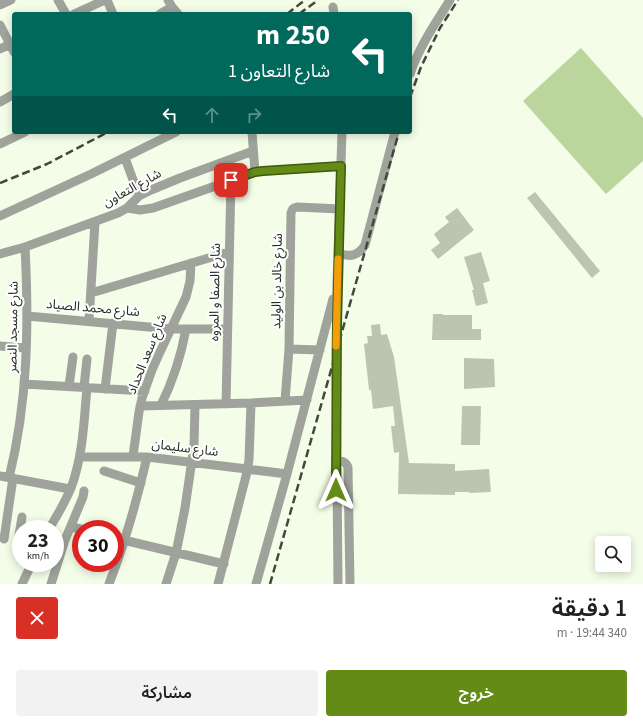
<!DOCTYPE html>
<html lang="ar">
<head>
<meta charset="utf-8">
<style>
  :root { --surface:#fff; --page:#f2f2f2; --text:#202124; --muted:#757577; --accent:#638b16 }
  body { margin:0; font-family:"Source Sans 3","Noto Sans Arabic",sans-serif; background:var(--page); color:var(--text); direction:rtl; height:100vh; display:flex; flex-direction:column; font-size:15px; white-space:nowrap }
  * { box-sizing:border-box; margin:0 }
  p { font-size:13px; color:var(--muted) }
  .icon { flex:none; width:22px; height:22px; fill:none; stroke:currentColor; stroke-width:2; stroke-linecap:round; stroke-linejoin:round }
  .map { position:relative; height:584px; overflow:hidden; direction:ltr }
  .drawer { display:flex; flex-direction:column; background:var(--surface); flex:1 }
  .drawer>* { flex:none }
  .guide { position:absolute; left:12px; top:12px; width:400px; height:122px; border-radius:4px; box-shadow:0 2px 10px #0003; direction:rtl; background:#00695c; color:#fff; overflow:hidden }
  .controls { position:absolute; left:595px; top:536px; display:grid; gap:8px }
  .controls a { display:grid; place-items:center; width:36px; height:36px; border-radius:4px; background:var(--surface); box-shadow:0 2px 10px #0003; font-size:20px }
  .speed { position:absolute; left:12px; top:520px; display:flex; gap:8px; font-size:20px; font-weight:700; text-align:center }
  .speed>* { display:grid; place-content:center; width:52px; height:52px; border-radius:50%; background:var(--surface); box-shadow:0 2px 10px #0003; line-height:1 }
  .speed small { font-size:10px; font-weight:400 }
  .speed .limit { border:6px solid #d22; background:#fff; color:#111 }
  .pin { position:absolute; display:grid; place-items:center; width:34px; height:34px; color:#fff; margin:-17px; border-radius:8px; box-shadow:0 2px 6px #0006 }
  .me { position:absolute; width:44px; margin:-22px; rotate:0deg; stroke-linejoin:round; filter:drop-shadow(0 0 3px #0008) }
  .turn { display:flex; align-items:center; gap:14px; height:84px; padding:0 16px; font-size:18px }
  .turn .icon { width:52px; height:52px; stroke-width:2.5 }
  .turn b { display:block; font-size:28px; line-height:34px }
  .lanes { display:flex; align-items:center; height:38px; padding:0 16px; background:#0003; justify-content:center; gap:20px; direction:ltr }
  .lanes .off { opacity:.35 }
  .round { display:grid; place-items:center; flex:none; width:42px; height:42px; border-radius:4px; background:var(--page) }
  .overview { display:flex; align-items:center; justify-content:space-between; height:68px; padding:0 16px }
  h1 { font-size:24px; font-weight:600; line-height:30px }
  .action { display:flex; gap:8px; margin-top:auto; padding:8px 16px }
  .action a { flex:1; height:46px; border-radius:4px; background:var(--accent); color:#fff; font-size:16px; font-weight:600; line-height:46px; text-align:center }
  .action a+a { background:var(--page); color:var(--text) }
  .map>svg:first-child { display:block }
  .green { fill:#bbd59c }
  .building { fill:#bbc5b0 }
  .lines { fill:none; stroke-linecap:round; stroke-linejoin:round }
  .minor { stroke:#9fa39b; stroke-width:9 }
  .rail { stroke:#43473e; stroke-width:2.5; stroke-dasharray:8 4; stroke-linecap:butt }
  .route-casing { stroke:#405a0e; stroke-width:10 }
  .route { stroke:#638b16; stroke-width:7 }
  .slow { stroke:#f59e0b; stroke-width:7 }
  .labels { text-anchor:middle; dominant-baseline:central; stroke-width:4; stroke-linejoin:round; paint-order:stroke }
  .street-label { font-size:13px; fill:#272b23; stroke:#fff }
</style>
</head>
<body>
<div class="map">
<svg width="643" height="584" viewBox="0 0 643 584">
  <rect width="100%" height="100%" fill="#f3fde8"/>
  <path class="green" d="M581 48 643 118V161L606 194 523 101Z"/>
  <path class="building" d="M535 192 600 271 592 278 527 198Z
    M457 208 474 230 438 259 431 250 440 243 434 234 449 222 445 217Z
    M481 252 490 281 483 283 488 303 476 306 472 290H474L464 257Z
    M433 314H443V315H472V329H481V340H432Z
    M380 324 381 335 387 334 394 357 409 463 455 464V471L489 469 491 492 469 493V492H455V495L398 494 399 452 394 453 391 426H395L393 406 373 409 371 390H369L364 344 368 343 367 336H372L371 325Z
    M464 358 494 359 495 387 464 389Z
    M462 406H481L480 445H461Z"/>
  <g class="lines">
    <path class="minor" d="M58 0 66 14
      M107 0 113 14
      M168 0 172 7 178 14
      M0 5 11 0
      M333 7 334 14
      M74 14 105 0
      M160 14 172 7
      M0 25 14 52
      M0 49 14 42
      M410 74C419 47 435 24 450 0
      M0 102 14 94
      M252 132 255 172
      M0 144 25 132
      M125 158 139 196
      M127 208 140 210 153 208 255 172 263 171 341 166
      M0 216 91 174 176 132
      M339 253C350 258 359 255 365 245L395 132
      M0 254 25 247 118 213 127 208 139 196 151 190 180 178 253 151
      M91 293 229 252
      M27 316 171 329H227
      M89 321 95 222
      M0 346 26 348
      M289 349 320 350
      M24 384 145 391
      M69 386 73 357
      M84 387 87 359
      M105 389 113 323
      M285 401 289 349 291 213C292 209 293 208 297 207L340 209
      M226 404 231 180
      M161 405C173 381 181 356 186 329
      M140 406 251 403 307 400
      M133 456 139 412 142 398 152 370 160 352 186 297 190 281 191 263
      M80 457H147L247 469 287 474
      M336 459C342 461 347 462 348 468L350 584
      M104 471 141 483
      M0 476 70 489
      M9 478C28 401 29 325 25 247
      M71 527 81 529
      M49 529C57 516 65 502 71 488 83 456 84 421 87 387
      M115 538 224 564
      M4 539 13 478
      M18 541 22 517
      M22 584 32 563
      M51 584 65 540 83 497 84 491
      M109 584C125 543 137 500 147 457
      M166 584 176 553 185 508 194 446 195 405
      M218 584 246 476 249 460 251 403
      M256 584 287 474 333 299
      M338 584 336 365 337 284 342 132"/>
    <path class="rail" d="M287 14 305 0
      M299 14 318 0
      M410 97 421 67 440 28 458 0
      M0 183 47 164 108 132
      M270 584 399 132"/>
  </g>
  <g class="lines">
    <g class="route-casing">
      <path id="route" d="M231 180 255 172 263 171 341 166 337 325 336 490"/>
    </g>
    <use href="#route" class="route"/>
    <path class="slow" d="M336 346 338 259"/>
  </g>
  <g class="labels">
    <g class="street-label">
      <text transform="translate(132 188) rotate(-29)">شارع التعاون</text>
      <text transform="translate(277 281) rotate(-89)">شارع خالد بن الوليد</text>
      <text transform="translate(215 292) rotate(-89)">شارع الصفا و المروه</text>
      <text transform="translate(93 308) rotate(5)">شارع محمد الصياد</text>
      <text transform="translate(13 327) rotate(-89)">شارع مسجد النصر</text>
      <text transform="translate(147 354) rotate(-68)">شارع سعد الحداد</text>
      <text transform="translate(185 448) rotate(7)">شارع سليمان</text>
    </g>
  </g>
</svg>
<div class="controls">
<a><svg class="icon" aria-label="search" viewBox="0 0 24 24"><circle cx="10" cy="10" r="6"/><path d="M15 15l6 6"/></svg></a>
</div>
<div class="speed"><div>23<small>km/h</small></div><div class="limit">30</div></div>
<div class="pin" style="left:231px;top:180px;background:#d93025"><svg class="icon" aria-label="arrive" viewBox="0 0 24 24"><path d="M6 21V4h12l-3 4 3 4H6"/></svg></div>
<svg class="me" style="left:336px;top:490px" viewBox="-20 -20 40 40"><path d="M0-17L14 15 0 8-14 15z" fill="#638b16" stroke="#fff" stroke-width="4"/></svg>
<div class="guide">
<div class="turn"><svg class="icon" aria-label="left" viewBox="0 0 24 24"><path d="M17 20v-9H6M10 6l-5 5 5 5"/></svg><div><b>250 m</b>شارع التعاون 1</div></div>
<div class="lanes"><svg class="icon" aria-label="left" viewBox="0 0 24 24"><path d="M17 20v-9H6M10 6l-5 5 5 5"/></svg><svg class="icon off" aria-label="ahead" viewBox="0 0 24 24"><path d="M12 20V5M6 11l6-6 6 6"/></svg><svg class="icon off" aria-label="right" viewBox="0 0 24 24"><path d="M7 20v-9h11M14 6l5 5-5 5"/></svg></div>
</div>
</div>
<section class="drawer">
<div class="overview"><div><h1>1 دقيقة</h1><p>340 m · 19:44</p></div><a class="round" style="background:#d93025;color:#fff"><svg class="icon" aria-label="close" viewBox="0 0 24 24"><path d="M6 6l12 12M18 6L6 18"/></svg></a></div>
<div class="action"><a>خروج</a><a>مشاركة</a></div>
</section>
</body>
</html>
